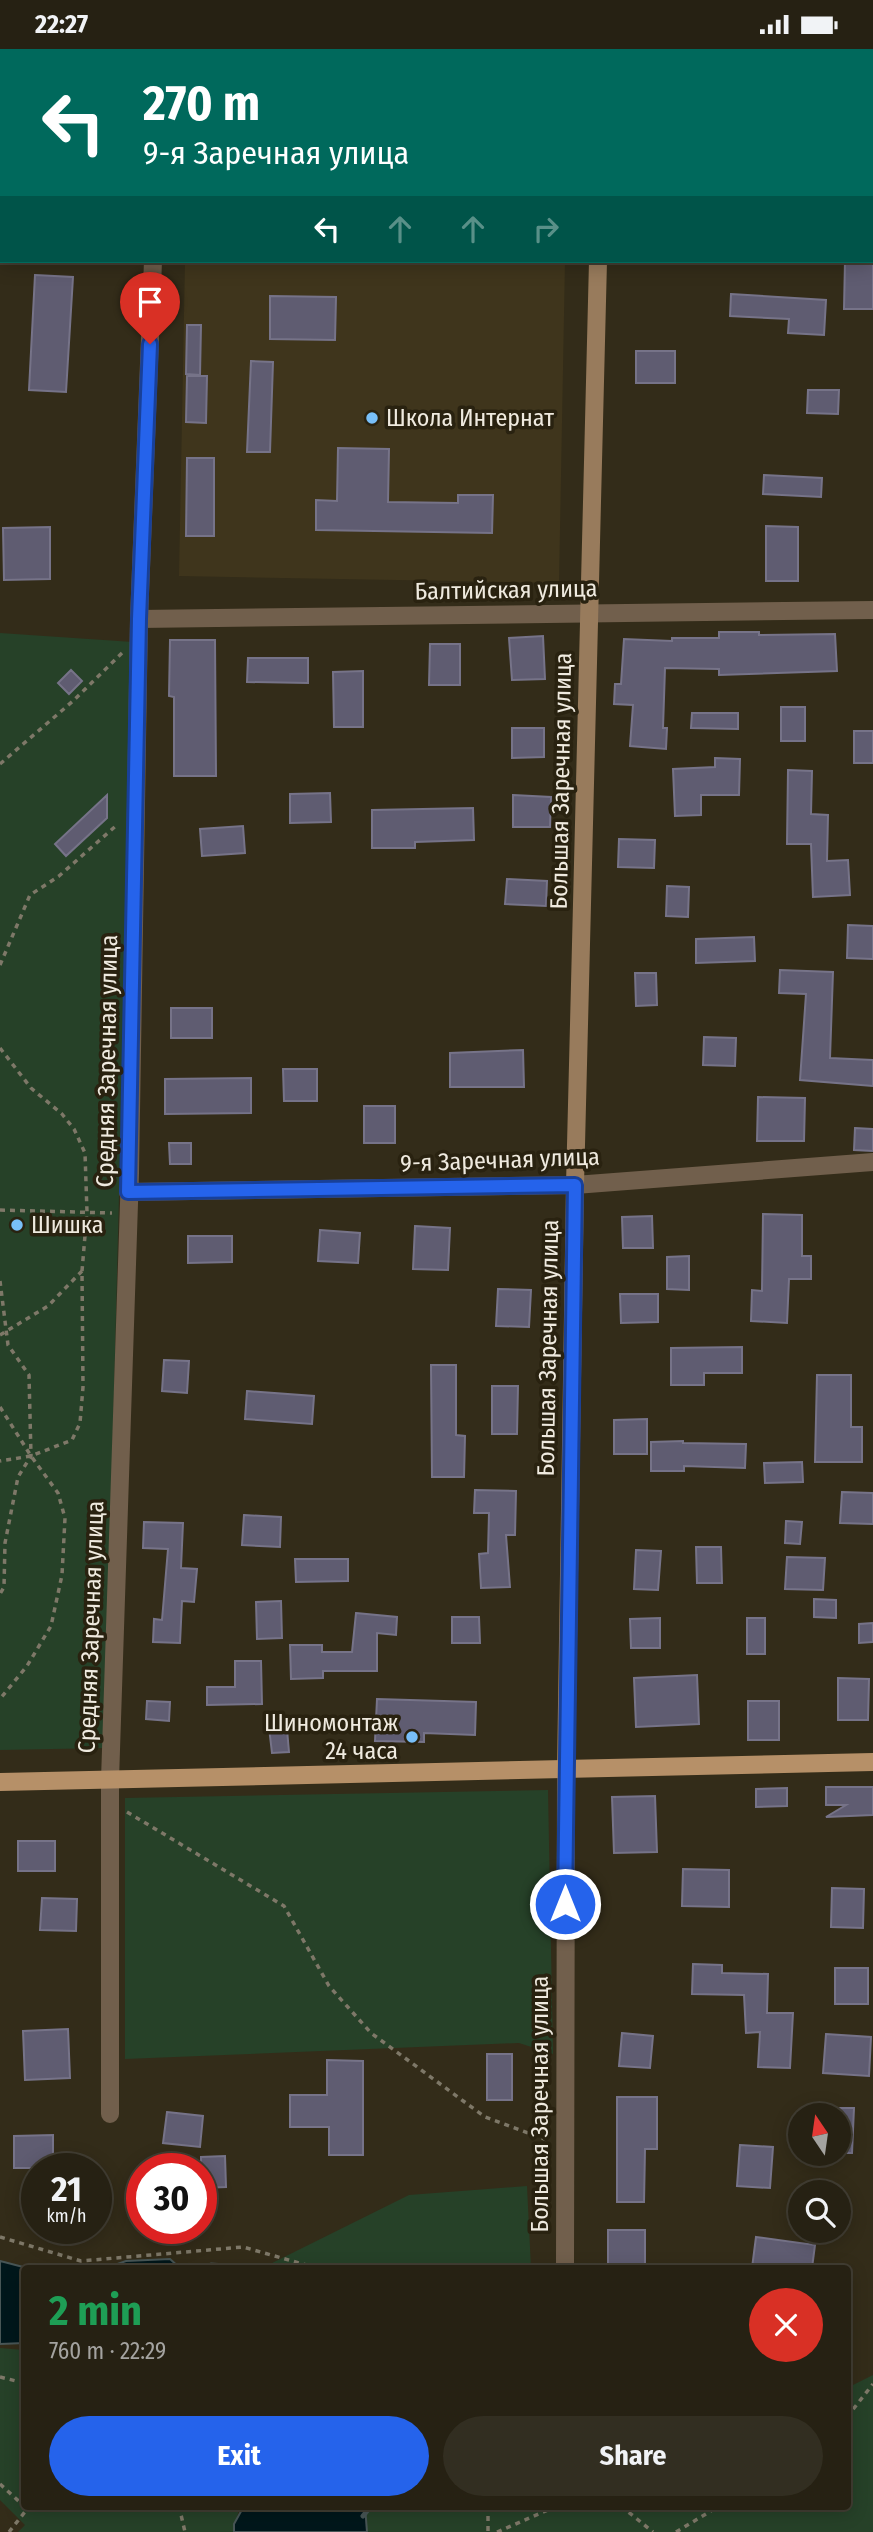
<!DOCTYPE html>
<html lang="en">
<head>
<meta charset="utf-8">
<style>
  :root { --surface:#262113; --page:#322e21; --text:#f1f3f6; --muted:#a4a3a0; --line:#423e33; --accent:#2563eb }
  body { margin:0; font-family:"Fira Sans Condensed",sans-serif; background:var(--page); color:var(--text); height:100vh; display:flex; flex-direction:column; font-size:26px; white-space:nowrap }
  * { box-sizing:border-box; margin:0 }
  p { font-size:23px; color:var(--muted) }
  .icon { flex:none; width:38px; height:38px; fill:none; stroke:currentColor; stroke-width:2; stroke-linecap:round; stroke-linejoin:round }
  .map { position:relative; flex:1; overflow:hidden }
  .panel { position:absolute; left:21px; top:2216px; width:830px; height:245px; display:flex; flex-direction:column; background:var(--surface); border-radius:7px; box-shadow:0 4px 18px #0003,0 0 0 2px var(--line) }
  .panel>* { flex:none }
  .banner { position:absolute; left:0px; top:0px; width:873px; height:214px; box-shadow:0 4px 18px #0003,0 0 0 2px var(--line); background:#00695c; color:#fff; overflow:hidden }
  .needle { width:46px; rotate:347deg }
  .buttons { position:absolute; left:788px; top:2054px; display:grid; gap:14px }
  .buttons a { display:grid; place-items:center; width:63px; height:63px; border-radius:50%; background:var(--surface); box-shadow:0 4px 18px #0003,0 0 0 2px var(--line); font-size:35px }
  .speed { position:absolute; left:21px; top:2104px; display:flex; gap:14px; font-size:35px; font-weight:700; text-align:center }
  .speed>* { display:grid; place-content:center; width:91px; height:91px; border-radius:50%; background:var(--surface); box-shadow:0 4px 18px #0003,0 0 0 2px var(--line); line-height:1 }
  .speed small { font-size:18px; font-weight:400 }
  .speed .limit { border:10px solid #d22; background:#fff; color:#111 }
  .pin { position:absolute; display:grid; place-items:center; width:60px; height:60px; color:#fff; margin:-72px -30px; border-radius:50% 50% 50% 0; rotate:-45deg; box-shadow:0 0 7px #0007 }
  .pin .icon { rotate:45deg }
  .me { position:absolute; width:77px; margin:-38px; rotate:0deg; stroke-linejoin:round; filter:drop-shadow(0 0 5px #0008) }
  .turn { display:flex; align-items:center; gap:24px; height:147px; padding:0 28px; font-size:32px }
  .turn .icon { width:91px; height:91px; stroke-width:2.5 }
  .turn b { display:block; font-size:49px; line-height:60px }
  .lanes { display:flex; align-items:center; height:66px; padding:0 28px; background:#0003; justify-content:center; gap:35px; direction:ltr }
  .lanes .off { opacity:.35 }
  .round { display:grid; place-items:center; flex:none; width:74px; height:74px; border-radius:37px; background:var(--page) }
  .headline { display:flex; align-items:center; justify-content:space-between; height:119px; padding:0 28px }
  h1 { font-size:42px; font-weight:700; line-height:52px; color:#1e9e55 }
  .primary-button { display:flex; gap:14px; margin-top:auto; padding:14px 28px }
  .primary-button a { flex:1; height:80px; border-radius:42px; background:var(--accent); color:#fff; font-size:28px; font-weight:700; line-height:80px; text-align:center }
  .primary-button a+a { background:var(--page); color:var(--text) }
  .status { display:flex; justify-content:space-between; align-items:center; height:49px; padding:0 35px; background:var(--surface); direction:ltr }
  .status svg { height:19px; fill:currentColor }
  .map>svg:first-child { display:block }
  .built { fill:#3f351c }
  .green { fill:#264128 }
  .water { fill:#00171b; stroke:#485656; stroke-width:2 }
  .lines { fill:none; stroke-linecap:round; stroke-linejoin:round }
  .stream { stroke:#485656; stroke-width:5 }
  .building { fill:#5f5c71; stroke:#767388; stroke-width:2 }
  .path { stroke:#7e7868; stroke-width:3.5; stroke-dasharray:5 5; stroke-linecap:butt }
  .street { stroke:#715f4c; stroke-width:18 }
  .secondary { stroke:#987b5c; stroke-width:18 }
  .primary { stroke:#b69068; stroke-width:18 }
  .route-casing { stroke:#184099; stroke-width:18 }
  .route { stroke:#2563eb; stroke-width:12 }
  .poi-dot { fill:#78bff8; stroke:#292210; stroke-width:2.5 }
  .labels { text-anchor:middle; dominant-baseline:central; stroke-width:7; stroke-linejoin:round; paint-order:stroke }
  .poi-label { font-size:24px; fill:#efeadf; stroke:#292210; text-anchor:start }
  .street-label { font-size:24px; fill:#efeadf; stroke:#292210 }
</style>
</head>
<body>
<div class="status"><b>22:27</b><svg viewBox="0 0 49 12"><path d="M0 12V9h3v3zM5 12V6h3v6zM10 12V3h3v9zM15 12V0h3v12zM26 1h20v11H26zM47 4h2v5h-2z"/></svg></div>
<div class="map">
<svg width="873" height="2483" viewBox="0 0 873 2483">
  <rect width="100%" height="100%" fill="#332c19"/>
  <path class="built" d="M185 212H565L559 534 179 527Z"/>
  <path class="green" d="M0 584 133 593 105 1699 0 1701Z
    M548 1741 553 2005 519 1994 125 2010V1749Z
    M527 2137 531 2219H262L409 2146Z
    M0 2299 24 2301V2457H240L233 2483H18L25 2476 0 2451Z
    M873 2326V2483H367L365 2457H847V2339Z"/>
  <path class="water" d="M170 2210 180 2219H106L126 2212Z
    M0 2212 27 2219H24V2294L0 2295Z
    M244 2457H365L367 2483H234V2475Z"/>
  <g class="lines">
    <path class="stream" d="M202 2219 211 2216 256 2219
      M363 2467 371 2457"/>
  </g>
  <path class="building" d="M845 212H873V260H844Z
    M35 226 73 228 66 343 29 341Z
    M731 245 826 251 824 286 788 284 789 270 730 267Z
    M270 247 336 248 335 291 270 290Z
    M187 276H201L200 326 186 325Z
    M636 302H675V334H636Z
    M251 312 273 313 270 403H247Z
    M187 327H207L206 374 186 373Z
    M808 341H839L838 365 807 364Z
    M338 399 389 400 388 453 458 454V446H493L492 484 316 481V451L337 452Z
    M187 409H214V487H186Z
    M764 426 822 429 821 448 763 445Z
    M766 477 798 478V532H766Z
    M50 478V530L4 531 3 479Z
    M719 583H759V586L835 585 837 622 719 626V620L665 619 663 679H667L666 700 630 697 633 656 614 655 615 635H621L624 590 672 592V589H719Z
    M543 587 545 630 512 631 509 589Z
    M170 591H215L216 727H174V648L169 647Z
    M430 595H460V636H429Z
    M248 609H308V634L247 633Z
    M71 621 82 632 69 645 58 634Z
    M363 622V678H334L333 623Z
    M781 658H805V692H781Z
    M692 664H738V680L691 679Z
    M512 679H544V708L512 709Z
    M854 682H873V714H854Z
    M715 709 740 710 739 746H701V766L675 767 673 720 715 718Z
    M788 721 812 722 811 765 828 766 827 812 848 811 850 846 813 848 811 795H787Z
    M330 744 331 773 290 774V745Z
    M107 746V769L66 807 55 795Z
    M513 746 551 748 550 778H513Z
    M473 759 474 791 415 793V799H372V761Z
    M243 777 245 804 202 807 200 780Z
    M619 790 655 791 654 819 618 818Z
    M507 830 547 832 546 857 505 855Z
    M667 837 689 838 688 868 666 867Z
    M848 876 873 877V910L847 909Z
    M754 888 755 912 696 914V890Z
    M780 921 833 923 830 1009 873 1011V1037L800 1031 806 945 779 944Z
    M635 924H656L657 956 636 957Z
    M171 959H212V989H171Z
    M704 988 736 989 735 1017 703 1016Z
    M523 1001 524 1038H450V1004Z
    M283 1020H317V1052H284Z
    M251 1029V1064L165 1065V1030Z
    M758 1048 805 1049 804 1092H757Z
    M364 1057H395V1094H364Z
    M855 1079 873 1080V1102L854 1101Z
    M169 1094H191V1115H170Z
    M763 1165 802 1166V1207H811V1230H789L787 1274 751 1272 752 1241 762 1242Z
    M652 1167 653 1199H623L622 1168Z
    M415 1177 450 1179 448 1221 413 1220Z
    M320 1181 360 1184 358 1214 318 1212Z
    M188 1187H232V1213L188 1214Z
    M689 1207V1241L667 1240V1208Z
    M498 1240 531 1241 529 1278 496 1277Z
    M620 1245H658V1273L621 1274Z
    M742 1298V1324H704V1336H671V1299Z
    M164 1311 189 1312 187 1344 162 1342Z
    M431 1316H456V1386L465 1387 464 1428H432Z
    M817 1326H851V1378H862V1413H815Z
    M492 1337H518L517 1385H492Z
    M247 1342 314 1347 312 1375 245 1370Z
    M647 1370V1405H614V1371Z
    M683 1392V1394L746 1395 745 1419 684 1417V1422H651V1393Z
    M802 1413 803 1433 765 1434 764 1414Z
    M475 1441 516 1442 515 1486H506L510 1538 481 1539 479 1505 488 1504 489 1464H474Z
    M842 1443 873 1444V1475L840 1474Z
    M244 1466 281 1468 280 1498 242 1496Z
    M786 1472 802 1473 800 1495 785 1494Z
    M144 1473 183 1474 181 1519 197 1520 194 1553 182 1552 180 1594 153 1593 154 1570 162 1571 168 1500 143 1499Z
    M696 1498H721L722 1534H697Z
    M636 1501 661 1502 658 1541 634 1540Z
    M787 1508 825 1509 823 1541 785 1540Z
    M295 1510H348V1532L296 1533Z
    M814 1550 836 1551V1569L814 1568Z
    M281 1552 282 1589 257 1590 256 1553Z
    M356 1564 397 1568 396 1586 377 1584V1622H323V1629L291 1630 290 1596H322V1603H352Z
    M452 1568H479L480 1594H452Z
    M660 1569V1599H631L630 1570Z
    M747 1569H765V1605H747Z
    M873 1574V1593L859 1594V1575Z
    M235 1612H261L262 1655 207 1656V1638H235Z
    M697 1626 699 1675 636 1678 634 1629Z
    M838 1629 869 1630 868 1671H838Z
    M377 1650 476 1653 475 1686 424 1684V1693L375 1692Z
    M147 1652 170 1653 169 1672 146 1670Z
    M748 1652H779V1691H748Z
    M286 1669 289 1703 272 1704 268 1670Z
    M826 1738H873V1766L826 1768 846 1756H826Z
    M787 1739V1757L756 1758V1740Z
    M655 1747 657 1803 614 1804 612 1748Z
    M18 1792H55V1822H18Z
    M683 1820 729 1821V1858L682 1857Z
    M832 1839 864 1840 863 1879 831 1878Z
    M42 1849 77 1850 76 1882 40 1881Z
    M693 1915 722 1916V1924L768 1925 767 1964H793L790 2019 758 2018 760 1983 746 1984 744 1946 692 1945Z
    M835 1919H868V1955H835Z
    M68 1980 70 2029 25 2031 23 1982Z
    M622 1984 653 1987 650 2019 619 2017Z
    M826 1985 871 1988 869 2027 823 2024Z
    M487 2005H512V2051H487Z
    M327 2011 363 2012V2106H329V2078H290V2046H327Z
    M617 2048H657V2100H645L644 2153H617Z
    M838 2059H854L852 2104H838Z
    M167 2063 203 2067 200 2098 163 2094Z
    M53 2086V2119H14V2087Z
    M740 2096 773 2098 770 2139 737 2137Z
    M225 2107 226 2138 201 2139V2108Z
    M608 2181H645V2219H608Z
    M756 2188 815 2196 812 2219H752Z"/>
  <g class="lines">
    <path class="path" d="M0 715 73 652 122 604
      M0 916 30 846 59 827 118 775
      M0 999 31 1039 62 1065 74 1080 85 1104 87 1163 82 1222 83 1338 80 1374 72 1391 31 1407 0 1412
      M0 1161 112 1164
      M0 1232 8 1296 29 1326 31 1407 18 1428 5 1494 4 1538 0 1545
      M0 1286 48 1257 82 1222
      M0 1358 31 1407 58 1444 65 1469 62 1526 51 1577 27 1617 0 1650
      M127 1763 284 1857 329 1937 371 1984 485 2068 550 2092
      M0 2188 81 2212 243 2198 317 2219
      M0 2328 24 2334
      M847 2368 873 2335
      M0 2435 24 2457
      M179 2457 185 2483
      M488 2457V2483
      M621 2457 653 2483
      M9 2483 28 2459 25 2457
      M497 2483 557 2457
      M676 2483 719 2457"/>
    <path class="street" d="M160 2V0
      M0 24H2
      M872 29H873
      M139 570 873 561
      M128 1143 575 1136 873 1113
      M110 2065V1731L130 1124 139 570 153 212
      M565 2219 566 1720"/>
    <path class="secondary" d="M602 2V0
      M566 1720 575 1136 598 212"/>
    <path class="primary" d="M0 1733 873 1713"/>
  </g>
  <g class="lines">
    <g class="route-casing">
      <path id="route" d="M150 295 139 570 128 1143 575 1136 565 1855"/>
    </g>
    <use href="#route" class="route"/>
  </g>
  <g class="poi-dot">
    <circle cx="372" cy="369" r="7"/>
    <circle cx="17" cy="1176" r="7"/>
    <circle cx="412" cy="1688" r="7"/>
  </g>
  <g class="labels">
    <g class="poi-label">
      <text x="386" y="369">Школа Интернат</text>
      <text x="31" y="1176">Шишка</text>
      <text x="398" y="1674" text-anchor="end">Шиномонтаж<tspan x="398" dy="28">24 часа</tspan></text>
    </g>
    <g class="street-label">
      <text transform="translate(506 541) rotate(-1)">Балтийская улица</text>
      <text transform="translate(561 732) rotate(-89)">Большая Заречная улица</text>
      <text transform="translate(107 1012) rotate(-89)">Средняя Заречная улица</text>
      <text transform="translate(500 1111) rotate(-2)">9-я Заречная улица</text>
      <text transform="translate(548 1299) rotate(-89)">Большая Заречная улица</text>
      <text transform="translate(91 1578) rotate(-88)">Средняя Заречная улица</text>
      <text transform="translate(540 2055) rotate(-90)">Большая Заречная улица</text>
    </g>
  </g>
</svg>
<div class="buttons">
<a><svg class="needle" viewBox="-14 -14 28 28"><path d="M0-13l5 13h-10z" fill="#e53935"/><path d="M0 13l5-13h-10z" fill="#a4a3a0"/></svg></a>
<a><svg class="icon" aria-label="search" viewBox="0 0 24 24"><circle cx="10" cy="10" r="6"/><path d="M15 15l6 6"/></svg></a>
</div>
<div class="speed"><div>21<small>km/h</small></div><div class="limit">30</div></div>
<div class="pin" style="left:150px;top:295px;background:#d93025"><svg class="icon" aria-label="arrive" viewBox="0 0 24 24"><path d="M6 21V4h12l-3 4 3 4H6"/></svg></div>
<svg class="me" style="left:565px;top:1855px" viewBox="-20 -20 40 40"><circle r="17" fill="#2563eb" stroke="#fff" stroke-width="3"/><path d="M0-11L8 9 0 5-8 9z" fill="#fff"/></svg>
<div class="banner">
<div class="turn"><svg class="icon" aria-label="left" viewBox="0 0 24 24"><path d="M17 20v-9H6M10 6l-5 5 5 5"/></svg><div><b>270 m</b>9-я Заречная улица</div></div>
<div class="lanes"><svg class="icon" aria-label="left" viewBox="0 0 24 24"><path d="M17 20v-9H6M10 6l-5 5 5 5"/></svg><svg class="icon off" aria-label="ahead" viewBox="0 0 24 24"><path d="M12 20V5M6 11l6-6 6 6"/></svg><svg class="icon off" aria-label="ahead" viewBox="0 0 24 24"><path d="M12 20V5M6 11l6-6 6 6"/></svg><svg class="icon off" aria-label="right" viewBox="0 0 24 24"><path d="M7 20v-9h11M14 6l5 5-5 5"/></svg></div>
</div>
<section class="panel">
<div class="headline"><div><h1>2 min</h1><p>760 m · 22:29</p></div><a class="round" style="background:#d93025;color:#fff"><svg class="icon" aria-label="close" viewBox="0 0 24 24"><path d="M6 6l12 12M18 6L6 18"/></svg></a></div>
<div class="primary-button"><a>Exit</a><a>Share</a></div>
</section>
</div>
</body>
</html>
